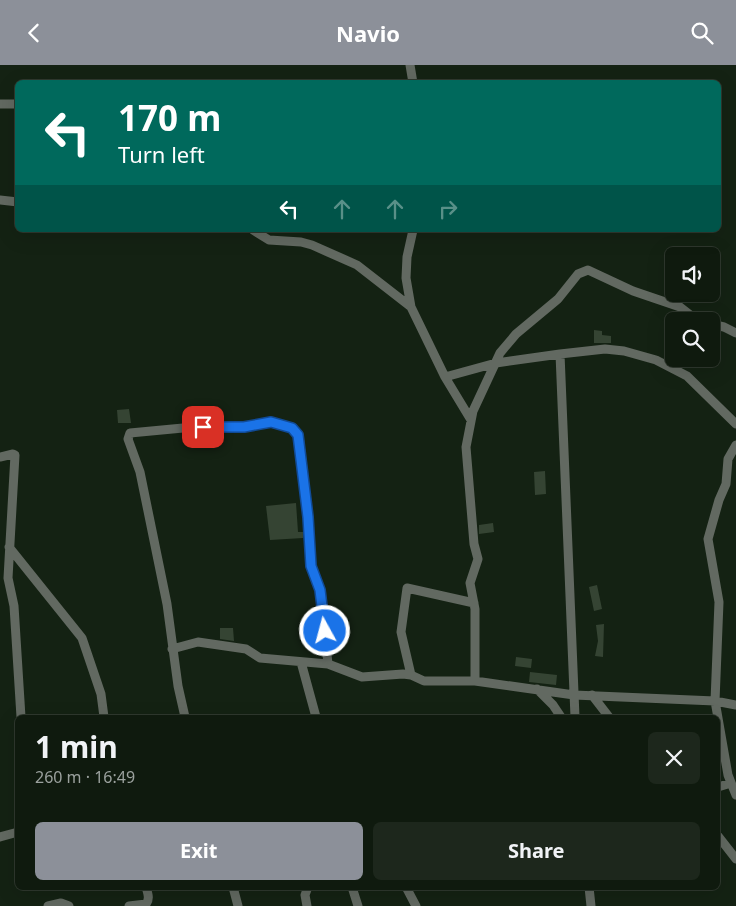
<!DOCTYPE html>
<html lang="en">
<head>
<meta charset="utf-8">
<style>
  :root { --surface:#0f1a0e; --page:#1d271c; --text:#f1f3f6; --muted:#9ba19e; --line:#2f382e; --accent:#8c9099 }
  body { margin:0; font-family:"Noto Sans",sans-serif; background:var(--page); color:var(--text); height:100vh; display:flex; flex-direction:column; font-size:19px; white-space:nowrap }
  * { box-sizing:border-box; margin:0 }
  p { font-size:16px; color:var(--muted) }
  .icon { flex:none; width:28px; height:28px; fill:none; stroke:currentColor; stroke-width:2; stroke-linecap:round; stroke-linejoin:round }
  .map { position:relative; flex:1; overflow:hidden }
  .panel { position:absolute; left:15px; top:650px; width:705px; height:175px; display:flex; flex-direction:column; background:var(--surface); border-radius:8px; box-shadow:0 5px 20px #0002,0 0 0 1px var(--line) }
  .panel>* { flex:none }
  .banner { position:absolute; left:15px; top:15px; width:706px; height:152px; border-radius:8px; box-shadow:0 5px 20px #0002,0 0 0 1px var(--line); background:#00695c; color:#fff; overflow:hidden }
  .tools { position:absolute; left:665px; top:182px; display:grid; gap:10px }
  .tools a { display:grid; place-items:center; width:55px; height:55px; border-radius:8px; background:var(--surface); box-shadow:0 5px 20px #0002,0 0 0 1px var(--line); font-size:25px }
  .pin { position:absolute; display:grid; place-items:center; width:42px; height:42px; color:#fff; margin:-21px; border-radius:10px; box-shadow:0 2px 8px #0006 }
  .me { position:absolute; width:55px; margin:-28px; rotate:353deg; stroke-linejoin:round; filter:drop-shadow(0 0 4px #0008) }
  .turn { display:flex; align-items:center; gap:18px; height:105px; padding:0 20px; font-size:22px }
  .turn .icon { width:65px; height:65px; stroke-width:2.5 }
  .turn b { display:block; font-size:35px; line-height:42px }
  .lanes { display:flex; align-items:center; height:48px; padding:0 20px; background:#0003; justify-content:center; gap:25px; direction:ltr }
  .lanes .off { opacity:.35 }
  .round { display:grid; place-items:center; flex:none; width:52px; height:52px; border-radius:8px; background:var(--page) }
  .headline { display:flex; align-items:center; justify-content:space-between; height:85px; padding:0 20px }
  h1 { font-size:30px; font-weight:700; line-height:38px }
  .cta { display:flex; gap:10px; margin-top:auto; padding:10px 20px }
  .cta a { flex:1; height:58px; border-radius:8px; background:var(--accent); color:#fff; font-size:20px; font-weight:700; line-height:58px; text-align:center }
  .cta a+a { background:var(--page); color:var(--text) }
  header { display:flex; justify-content:space-between; align-items:center; height:65px; padding:0 20px; background:var(--accent); color:#fff; font-size:22px; font-weight:700 }
  .map>svg:first-child { display:block }
  .building { fill:#354433 }
  .lines { fill:none; stroke-linecap:round; stroke-linejoin:round }
  .street { stroke:#626961; stroke-width:9 }
  .route-casing { stroke:#114b97; stroke-width:12 }
  .route { stroke:#1a73e8; stroke-width:9 }
</style>
</head>
<body>
<header><svg class="icon" aria-label="back" viewBox="0 0 24 24"><path d="M15 5l-7 7 7 7"/></svg>Navio<svg class="icon" aria-label="search" viewBox="0 0 24 24"><circle cx="10" cy="10" r="6"/><path d="M15 15l6 6"/></svg></header>
<div class="map">
<svg width="736" height="841" viewBox="0 0 736 841">
  <rect width="100%" height="100%" fill="#142213"/>
  <path class="building" d="M594 265 602 266V270L611 271V278H594Z
    M129 344 131 358H118L117 345Z
    M545 406 546 429 535 430 534 407Z
    M296 438 298 467H303V473L270 475 266 441Z
    M493 458 494 467 479 469V460Z
    M597 520 602 544 594 546 589 522Z
    M604 559 603 592 595 591 598 576 596 560Z
    M220 563H233L234 576 220 574Z
    M516 592 532 594 531 603 515 601Z
    M530 607 557 610 556 620 529 617Z"/>
  <g class="lines">
    <path class="street" d="M410 0 413 18
      M0 39H18
      M0 135 18 137
      M253 165 269 175 301 177 312 180 357 200 411 242
      M413 165 407 192 406 213 411 242 445 312 471 355
      M711 259 724 262 736 268
      M560 289 575 652
      M445 312 496 298 560 289 605 284 624 286 656 295 687 311 736 359
      M0 392 13 389 15 390 8 513 14 541 21 652
      M9 482 82 573 101 629 104 652
      M172 584 198 577 246 584 260 593 328 599 362 612 403 609 411 610 424 616H475L574 630 715 636 719 537 708 474 719 435 726 419 728 394 736 380
      M301 597 316 652
      M411 610 401 567 407 523 474 538
      M475 616V544L470 518 478 494 474 479 466 382 473 346 500 288 516 269 558 234 578 209 588 205 633 226 680 242 698 256
      M537 624 553 640 561 652
      M592 630 609 652
      M736 640 715 636 728 710 736 730
      M185 652 178 621 167 539 140 407 128 374 130 368 183 363 244 362 267 357 292 363 299 370 308 451 311 501 320 525 328 599
      M718 722 731 718
      M718 771 736 794
      M0 772 18 767
      M233 822 238 841
      M352 822 358 841
      M406 822 416 841
      M589 822 591 841
      M48 841 61 838 69 841
      M129 841 146 839C150 834 148 829 146 822
      M307 841 305 830 308 822"/>
  </g>
  <g class="lines">
    <g class="route-casing">
      <path id="route" d="M203 362H244L271 357 292 363 298 370 308 452 311 501 320 525 325 566"/>
    </g>
    <use href="#route" class="route"/>
  </g>
</svg>
<div class="tools">
<a><svg class="icon" aria-label="sound" viewBox="0 0 24 24"><path d="M4 9h4l5-4v14l-5-4H4zM17 9q2 3 0 6"/></svg></a>
<a><svg class="icon" aria-label="search" viewBox="0 0 24 24"><circle cx="10" cy="10" r="6"/><path d="M15 15l6 6"/></svg></a>
</div>
<div class="pin" style="left:203px;top:362px;background:#d93025"><svg class="icon" aria-label="arrive" viewBox="0 0 24 24"><path d="M6 21V4h12l-3 4 3 4H6"/></svg></div>
<svg class="me" style="left:325px;top:566px" viewBox="-20 -20 40 40"><circle r="17" fill="#1a73e8" stroke="#fff" stroke-width="3"/><path d="M0-11L8 9 0 5-8 9z" fill="#fff"/></svg>
<div class="banner">
<div class="turn"><svg class="icon" aria-label="left" viewBox="0 0 24 24"><path d="M17 20v-9H6M10 6l-5 5 5 5"/></svg><div><b>170 m</b>Turn left</div></div>
<div class="lanes"><svg class="icon" aria-label="left" viewBox="0 0 24 24"><path d="M17 20v-9H6M10 6l-5 5 5 5"/></svg><svg class="icon off" aria-label="ahead" viewBox="0 0 24 24"><path d="M12 20V5M6 11l6-6 6 6"/></svg><svg class="icon off" aria-label="ahead" viewBox="0 0 24 24"><path d="M12 20V5M6 11l6-6 6 6"/></svg><svg class="icon off" aria-label="right" viewBox="0 0 24 24"><path d="M7 20v-9h11M14 6l5 5-5 5"/></svg></div>
</div>
<section class="panel">
<div class="headline"><div><h1>1 min</h1><p>260 m · 16:49</p></div><a class="round"><svg class="icon" aria-label="close" viewBox="0 0 24 24"><path d="M6 6l12 12M18 6L6 18"/></svg></a></div>
<div class="cta"><a>Exit</a><a>Share</a></div>
</section>
</div>
</body>
</html>
